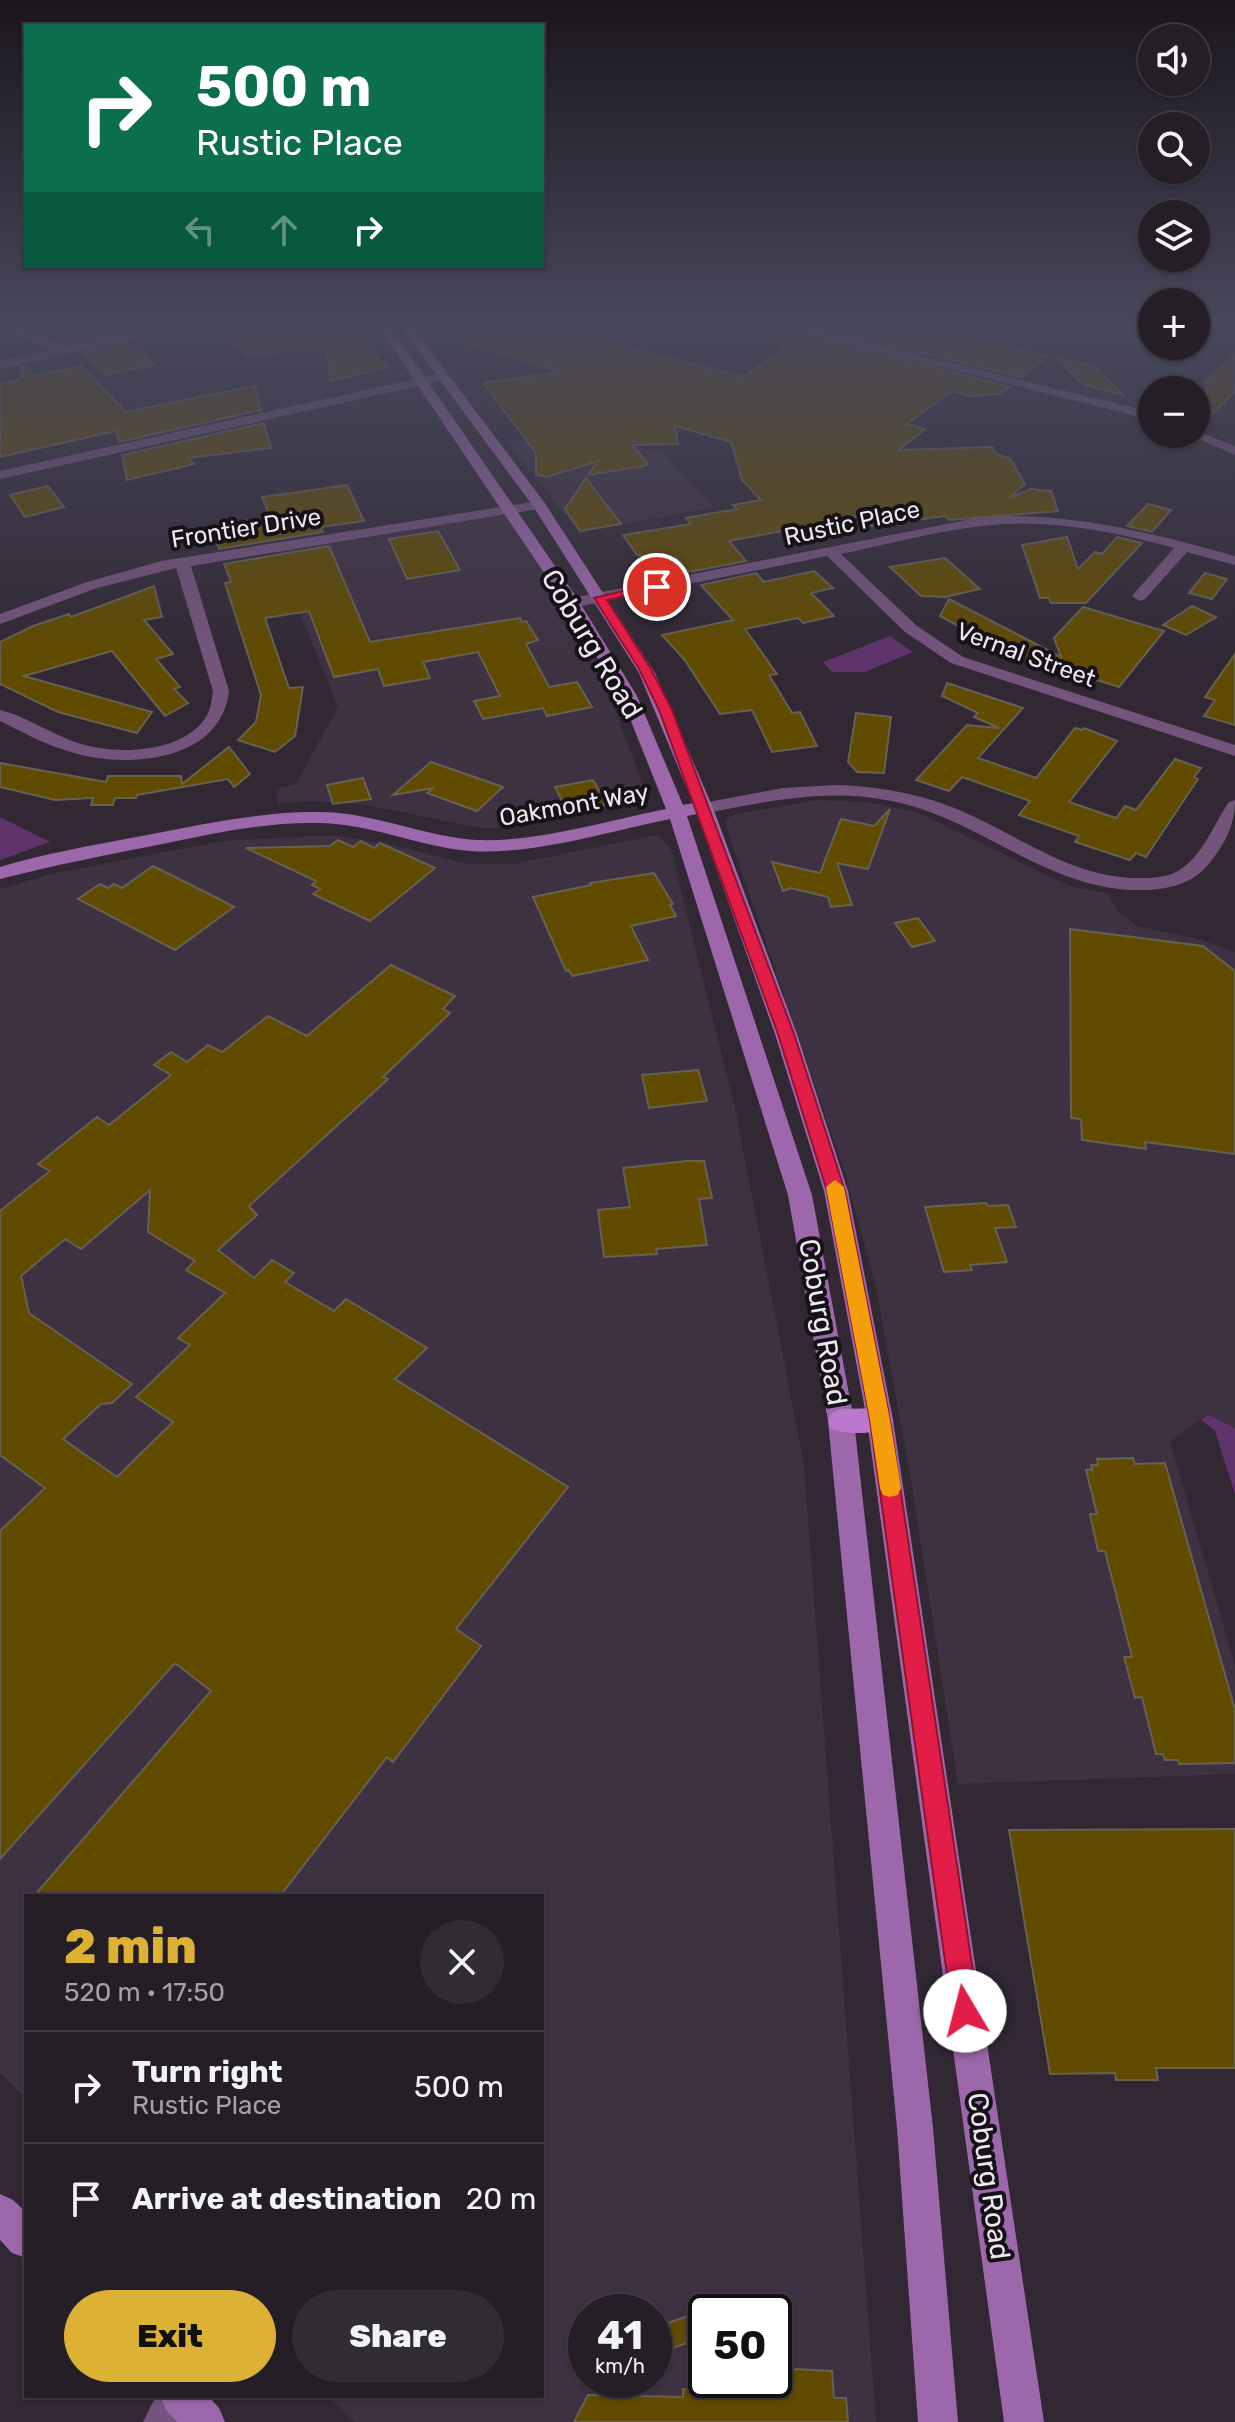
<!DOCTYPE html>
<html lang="en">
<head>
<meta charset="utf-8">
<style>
  :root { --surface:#251e27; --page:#312b33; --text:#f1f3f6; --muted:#a3a2a7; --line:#423c44; --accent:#ddb133 }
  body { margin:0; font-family:Rubik,sans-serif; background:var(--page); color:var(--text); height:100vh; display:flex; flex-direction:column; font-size:30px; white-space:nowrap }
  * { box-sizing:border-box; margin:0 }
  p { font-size:26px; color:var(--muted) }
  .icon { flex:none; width:44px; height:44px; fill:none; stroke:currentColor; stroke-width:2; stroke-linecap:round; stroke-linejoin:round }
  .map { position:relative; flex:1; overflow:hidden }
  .panel { position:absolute; left:24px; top:1894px; width:520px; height:504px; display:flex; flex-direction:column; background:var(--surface); border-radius:0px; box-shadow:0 2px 6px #0004,0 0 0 2px var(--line) }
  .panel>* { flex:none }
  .banner { position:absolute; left:24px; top:24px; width:520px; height:244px; border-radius:0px; box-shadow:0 2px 6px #0004,0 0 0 2px var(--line); background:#0b6e4f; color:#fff; overflow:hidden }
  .tools { position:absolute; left:1138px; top:24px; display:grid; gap:16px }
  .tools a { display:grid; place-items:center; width:72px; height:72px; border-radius:50%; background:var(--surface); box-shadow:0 2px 6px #0004,0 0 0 2px var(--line); font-size:40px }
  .speed { position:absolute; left:568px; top:2294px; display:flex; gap:16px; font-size:40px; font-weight:700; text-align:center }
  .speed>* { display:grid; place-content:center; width:104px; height:104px; border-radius:50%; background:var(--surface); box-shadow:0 2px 6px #0004,0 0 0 2px var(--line); line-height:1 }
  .speed small { font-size:20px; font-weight:400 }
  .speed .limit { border:4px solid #111; border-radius:12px; background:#fff; color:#111 }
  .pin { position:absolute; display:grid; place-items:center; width:68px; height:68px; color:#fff; margin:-34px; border:4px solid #fff; border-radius:50%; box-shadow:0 2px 8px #0007 }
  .me { position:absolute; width:88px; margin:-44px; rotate:352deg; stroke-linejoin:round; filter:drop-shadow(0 0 6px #0008) }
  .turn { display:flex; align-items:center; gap:28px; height:168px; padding:0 40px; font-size:36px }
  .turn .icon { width:104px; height:104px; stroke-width:2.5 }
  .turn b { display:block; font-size:56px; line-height:68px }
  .lanes { display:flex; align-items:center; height:76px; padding:0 40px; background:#0003; justify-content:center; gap:40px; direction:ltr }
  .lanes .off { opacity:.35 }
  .round { display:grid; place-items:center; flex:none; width:84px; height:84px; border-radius:42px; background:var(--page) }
  .summary { display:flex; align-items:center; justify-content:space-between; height:136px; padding:0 40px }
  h1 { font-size:48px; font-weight:800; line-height:60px; color:var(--accent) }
  .button { display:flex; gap:16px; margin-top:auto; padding:16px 40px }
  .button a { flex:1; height:92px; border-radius:48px; background:var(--accent); color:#111; font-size:32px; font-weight:800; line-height:92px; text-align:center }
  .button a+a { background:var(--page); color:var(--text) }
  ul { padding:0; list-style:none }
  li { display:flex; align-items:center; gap:24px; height:112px; padding:0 40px; border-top:2px solid var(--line) }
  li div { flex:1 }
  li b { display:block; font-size:30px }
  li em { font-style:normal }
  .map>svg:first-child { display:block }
  .built { fill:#3e3142; fill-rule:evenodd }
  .green { fill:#5f336b }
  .building { fill:#614b00; stroke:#676152; stroke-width:2; fill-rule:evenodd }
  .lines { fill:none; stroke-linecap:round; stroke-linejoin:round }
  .street { fill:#74547d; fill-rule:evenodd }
  .secondary { fill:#9d68ab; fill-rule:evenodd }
  .primary { fill:#bc78cf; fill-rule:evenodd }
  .route { fill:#e11d48; stroke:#92132f; stroke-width:2 }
  .slow { fill:#f59e0b }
  .labels { text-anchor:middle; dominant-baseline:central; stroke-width:8; stroke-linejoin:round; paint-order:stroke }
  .far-street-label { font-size:24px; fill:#ede7ef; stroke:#171218 }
  .street-label { font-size:28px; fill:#ede7ef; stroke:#171218 }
</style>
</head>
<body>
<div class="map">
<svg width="1235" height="2422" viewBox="0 0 1235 2422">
  <rect width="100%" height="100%" fill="#312834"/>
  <path class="built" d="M565 431 580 448 661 450 714 507 579 533 506 440Z
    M507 511 587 633 647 796 637 803 519 826 485 829 366 805 312 801 278 803 276 789 296 784 338 707 274 548Z
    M817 800 868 802 919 813 1070 886 1109 894 1117 911 1137 926 1202 940 1235 952V1428L1208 1415 1170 1441 1235 1665V1774L958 1784 911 1480 876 1287 844 1170 725 824 729 817 736 814Z
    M331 835 393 845 467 864H514L658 835 671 849 735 1108 804 1465 876 2422H355L328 2396H542V1896H26V2099L0 2073V889L51 874 223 841ZM586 2312H654V2380H586ZM706 2312H774V2380H706Z"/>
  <path class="green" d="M890 636 913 652 865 672H832L823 662Z
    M0 817 50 842 0 860Z
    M1208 1415 1235 1428V1494L1215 1431 1201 1420Z"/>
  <path class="building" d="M89 322H105L118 333 72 343 57 329Z
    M289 322H352L372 354 389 367 331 381 326 348 247 355 224 336Z
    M502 322H605L600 340 743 377 786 347 717 329 718 322H761L1009 387 999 394 972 396 952 391 907 424 925 429 899 450 992 447 996 454 1010 458 1025 484 1009 498 1031 489 1051 491 1058 511 950 520 945 516 872 526 860 516 729 541 746 561 689 572 676 557H644L637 555 623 535 691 524 686 518 737 509 733 505 761 500 742 480 731 442 675 426 678 444 632 445 648 464 644 466 588 475 598 461 547 477 536 475V453L483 383 561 372 462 342Z
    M798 322H877L954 340 960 336 1048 356 1021 377Z
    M129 343 154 365 106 375 83 353Z
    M1235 354V392L1210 416 1196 413V398L1211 384 1204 382Z
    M1056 357 1096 367 1123 395 1082 384Z
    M25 366 35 376 81 366 126 412 255 386 261 410 119 442 116 431 0 457V384L21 379 22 367Z
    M264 423 271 448 188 458 194 464 127 480 122 455Z
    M586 478 621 524 580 531 565 509Z
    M347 485 364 521 321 527 323 532 219 549 211 526 270 517 262 497Z
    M48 486 64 507 25 517 10 495Z
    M1148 504 1171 510 1152 532 1127 526Z
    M438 531 460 570 407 579 389 539Z
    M1067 537 1078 569 1095 552 1102 554 1117 537 1142 543 1086 603H1051L1049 598H1040L1022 545Z
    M329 546 370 642 520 618 522 622 526 621 538 640 526 644 549 687 577 682 592 707 547 716 543 708 483 719 474 701 500 696 478 652 423 662 430 678 384 686 378 669 334 677 309 611 265 618 289 688 303 687 295 736 275 752 238 740 256 722 261 695 225 583 231 582 224 564Z
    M945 558 980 589 945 597 921 596 890 567Z
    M814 571 833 588 811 593 834 616 803 623 798 618 745 629 777 674 769 675 792 713 800 712 817 746 772 752 752 710 720 714 684 659 662 635 733 620 701 585 756 573 764 582Z
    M1205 573 1227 579 1212 599 1189 593Z
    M154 586 162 617 144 620 173 654 156 659 180 687 174 689 188 703 165 716 112 651 24 676 152 712 137 733 58 712 0 684V642L33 626 69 614 71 617Z
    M949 599 1061 657 1054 638 1083 607 1164 631 1119 687 1065 670 1061 658 1057 668 1006 652 940 616Z
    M1192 606 1216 617 1186 635 1163 625Z
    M1235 654V725L1204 716 1215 700 1205 697Z
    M947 683 1023 708 978 758 1036 778 1075 728 1082 730 1084 728 1117 741 1069 802 1116 818 1125 806 1136 810 1175 759 1201 768 1194 777 1198 779 1146 857 1136 853 1130 860 1075 842 1079 836 1019 815 1030 801 962 777 949 791 916 780 967 725 999 728 974 717 978 713 942 696Z
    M856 713 891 717 884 773 857 772 848 762Z
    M229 747 250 774 234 787 228 779 137 795 136 798H115L113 805H91L93 798 55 800 0 787V763L106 782 108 776H181L182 784Z
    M431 762 457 771 503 787 477 811 427 793 434 788 393 795Z
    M363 778 371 799 333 804 327 785Z
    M593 780 607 804 568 812 555 787Z
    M890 809 868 869 837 863 852 905 831 907 828 897 791 888 783 891 772 862 820 873 841 819 874 826Z
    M338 840 353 847 361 841 374 848 380 843 435 868 370 921 313 894 320 889 312 885 316 881 246 848 330 846Z
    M153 866 221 900 234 907 175 950 78 899 100 884 108 888 114 884 122 888Z
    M654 873 673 904 670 905 676 916 631 926 648 960 572 976 569 970 566 971 533 897 591 885 590 883Z
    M918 918 935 941 912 947 895 923Z
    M1070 929 1203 946 1235 971V1154L1145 1142 1146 1149 1082 1140 1081 1119 1071 1118Z
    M391 965 455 996 443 1009 450 1013 383 1077 388 1079 249 1206 257 1215 218 1250 254 1278 272 1260 294 1273 285 1282 334 1311 346 1299 427 1348 395 1379 568 1487 456 1629 481 1646 393 1762 387 1757 280 1896H34L211 1691 175 1663 0 1859V1531L45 1488 0 1455V1211L50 1171 38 1164 97 1117 109 1125 171 1075 154 1065 171 1052 187 1062 208 1045 222 1052 268 1016 307 1036ZM150 1190 148 1232 195 1261 186 1270 225 1293 178 1338 190 1345 136 1397 173 1422 117 1477 63 1439 101 1404 112 1403 132 1384 29 1313 21 1276 65 1239 81 1249Z
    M698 1070 707 1101 649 1108 642 1075Z
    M687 1161H704L712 1198 699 1199 707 1245 656 1249 657 1254 604 1257 598 1210 630 1207 623 1168Z
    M986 1203 988 1206 1008 1205 1016 1227 995 1228 1007 1262 970 1265 972 1270 944 1272 925 1207Z
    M1133 1458 1135 1464 1165 1463 1235 1710V1763L1179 1764 1178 1760H1165L1163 1754H1156L1142 1697 1135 1698 1124 1657H1132L1105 1551H1098L1090 1514H1097L1086 1470H1092L1091 1465H1098L1097 1459Z
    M1235 1829V2068H1156L1158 2080H1116L1115 2073 1050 2074 1009 1830Z
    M706 2310V2336L665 2351 659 2326Z
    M774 2360 794 2369 832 2371 834 2398H846L848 2422H574L588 2395 683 2397V2389L709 2390V2397L748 2398 755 2380H774Z"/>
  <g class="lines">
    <path class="street" d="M0 322 69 347 184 322H207L0 369V361L55 350 0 328Z
      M764 322H785L1152 412V420Z
      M1228 322H1235V325L1230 324Z
      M442 373 446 374V380L0 479V471Z
      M1196 431 1235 446V455L1187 434H1196Z
      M539 501 546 505 544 508 191 566 229 691C221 761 130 769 74 753 48 746 24 733 0 721V710C26 716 49 733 75 742 111 755 178 755 204 720 211 711 211 702 213 691L176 568 97 588 0 624V614L87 582 161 561Z
      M1006 516C1085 516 1159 535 1235 556V565L1187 552 1145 599 1140 601 1132 596 1174 548C1119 533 1061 521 1004 524 950 527 895 543 841 554L917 626 963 657 1235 745V756L951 663 905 632 827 556 572 608 564 603 572 598 972 519Z
      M835 785C874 786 912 792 949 806 1015 831 1068 879 1142 878 1155 878 1167 877 1178 871 1203 856 1213 825 1229 802L1235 800C1235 824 1226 842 1211 861 1196 882 1172 889 1147 890 1047 893 984 819 891 801 829 788 765 801 704 814L695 808 698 804 783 788Z
      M156 2396H200L187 2422H143Z"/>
    <path class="secondary" d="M375 322H387L577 598 637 696 683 805 693 803 639 673 533 506 397 322H409L544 502 655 673 713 808 797 1034 848 1191 893 1420 1044 2422H1004L867 1420 824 1191 775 1034 697 814 687 816 812 1195 854 1421 933 2128 958 2422H918L897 2128 828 1421 788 1195 670 819C606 832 524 858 460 850 412 844 367 823 317 823 266 822 216 833 167 843 111 854 55 865 0 879V867C46 853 94 845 142 836 199 825 257 812 315 812 365 811 410 831 458 838 519 848 605 821 666 809L621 696 561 598Z
      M0 2194 13 2200 26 2212V2258L12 2253 0 2240Z
      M160 2396H208L219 2408 225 2422H177L166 2410Z"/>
    <path class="primary" d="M880 1408 890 1412 893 1420 890 1428C873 1434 848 1435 831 1429L828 1421 831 1413 841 1409Z"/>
  </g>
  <linearGradient id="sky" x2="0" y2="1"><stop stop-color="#1b161d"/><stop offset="0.49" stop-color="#48485c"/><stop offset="1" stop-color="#48485c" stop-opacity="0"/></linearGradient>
  <rect width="1235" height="661" fill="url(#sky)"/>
  <path class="route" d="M657 583 663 587 661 589 607 600 651 669 672 710 794 1034 845 1191 890 1420 979 2011 975 2020 965 2024 956 2020 952 2011 870 1420 827 1191 778 1034 659 710 639 669 594 598Z"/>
  <path class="slow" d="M835 1180 844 1187 890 1420 901 1488 898 1495 890 1497 883 1495 880 1488 870 1420 826 1187Z"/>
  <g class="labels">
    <g class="far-street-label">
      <text transform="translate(852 523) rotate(-12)">Rustic Place</text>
      <text transform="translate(246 528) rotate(-9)">Frontier Drive</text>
      <text transform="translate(1026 655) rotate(20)">Vernal Street</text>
      <text transform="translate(574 805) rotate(-10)">Oakmont Way</text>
    </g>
    <g class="street-label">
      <text transform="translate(592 644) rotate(59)">Coburg Road</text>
      <text transform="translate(823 1322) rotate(80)">Coburg Road</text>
      <text transform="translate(989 2176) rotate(82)">Coburg Road</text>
    </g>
  </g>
</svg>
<div class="tools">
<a><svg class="icon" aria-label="sound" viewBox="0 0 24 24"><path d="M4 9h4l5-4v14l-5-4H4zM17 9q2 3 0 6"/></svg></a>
<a><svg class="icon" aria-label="search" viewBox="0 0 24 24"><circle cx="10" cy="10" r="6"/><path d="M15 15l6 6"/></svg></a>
<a><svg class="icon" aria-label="layers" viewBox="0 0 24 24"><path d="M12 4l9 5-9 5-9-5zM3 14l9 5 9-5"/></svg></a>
<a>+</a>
<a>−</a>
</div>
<div class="speed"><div>41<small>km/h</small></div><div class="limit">50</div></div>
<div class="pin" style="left:657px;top:587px;background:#d93025"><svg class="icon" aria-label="arrive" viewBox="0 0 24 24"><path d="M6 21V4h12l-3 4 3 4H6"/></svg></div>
<svg class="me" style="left:965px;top:2011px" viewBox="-20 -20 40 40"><circle r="19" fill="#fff"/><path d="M0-13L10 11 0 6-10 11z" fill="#e11d48"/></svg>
<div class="banner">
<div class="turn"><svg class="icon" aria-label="right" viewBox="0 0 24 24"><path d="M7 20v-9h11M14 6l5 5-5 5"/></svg><div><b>500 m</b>Rustic Place</div></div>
<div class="lanes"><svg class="icon off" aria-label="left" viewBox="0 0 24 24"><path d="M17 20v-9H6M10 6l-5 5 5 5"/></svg><svg class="icon off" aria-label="ahead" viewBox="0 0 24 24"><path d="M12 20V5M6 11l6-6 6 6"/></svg><svg class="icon" aria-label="right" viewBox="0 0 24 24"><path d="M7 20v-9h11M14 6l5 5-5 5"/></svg></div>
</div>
<section class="panel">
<div class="summary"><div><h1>2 min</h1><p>520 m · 17:50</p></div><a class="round"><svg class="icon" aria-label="close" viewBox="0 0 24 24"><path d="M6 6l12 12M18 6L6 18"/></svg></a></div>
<ul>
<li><svg class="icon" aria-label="right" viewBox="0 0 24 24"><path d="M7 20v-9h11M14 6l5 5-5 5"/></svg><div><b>Turn right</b><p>Rustic Place</p></div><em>500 m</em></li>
<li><svg class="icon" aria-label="arrive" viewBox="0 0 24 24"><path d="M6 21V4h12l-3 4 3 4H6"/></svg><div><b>Arrive at destination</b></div><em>20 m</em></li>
</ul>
<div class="button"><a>Exit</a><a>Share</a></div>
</section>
</div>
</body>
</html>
